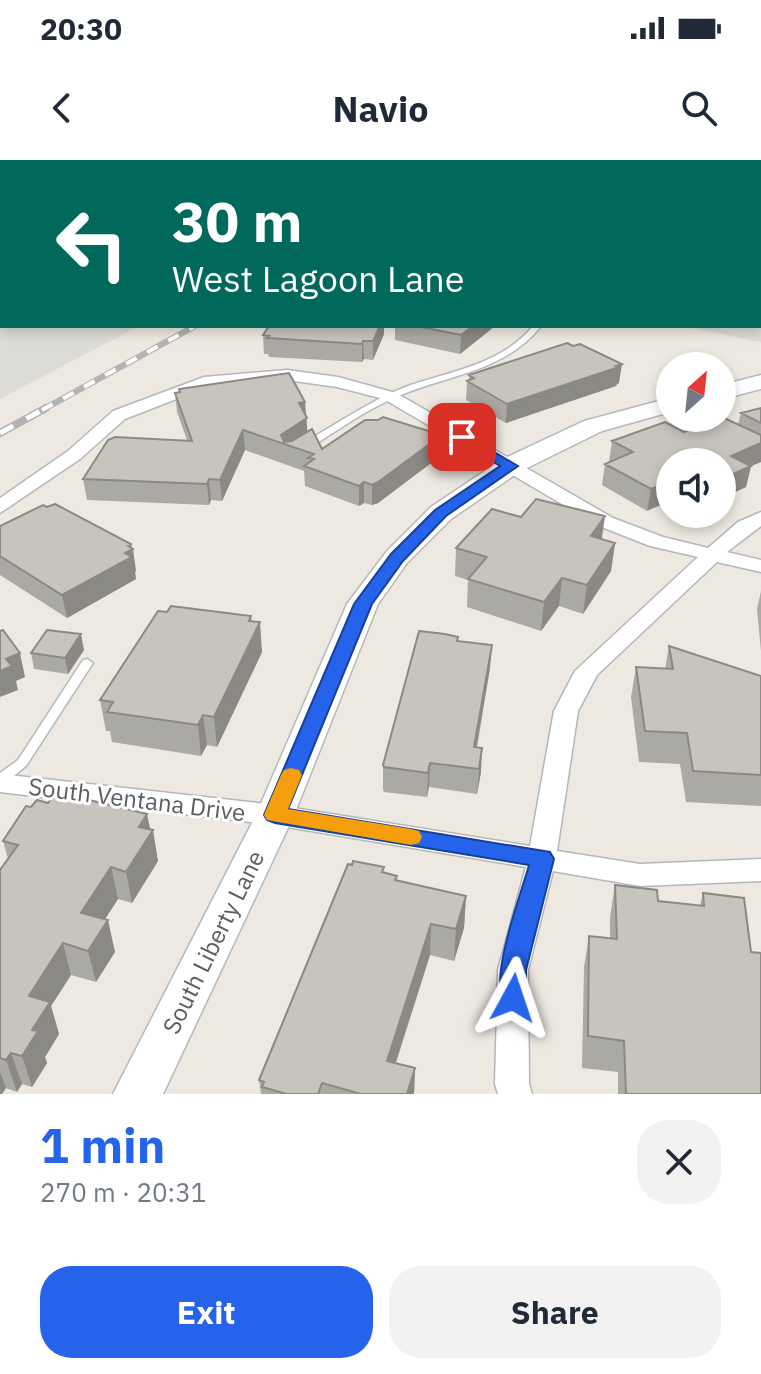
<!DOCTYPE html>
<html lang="en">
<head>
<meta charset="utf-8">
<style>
  :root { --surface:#fff; --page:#f2f2f3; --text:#1f2937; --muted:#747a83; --accent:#2563eb }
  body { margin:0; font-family:"IBM Plex Sans",sans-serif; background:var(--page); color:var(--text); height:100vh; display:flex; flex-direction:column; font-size:30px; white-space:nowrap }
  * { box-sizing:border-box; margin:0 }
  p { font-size:26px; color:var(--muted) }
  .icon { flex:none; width:44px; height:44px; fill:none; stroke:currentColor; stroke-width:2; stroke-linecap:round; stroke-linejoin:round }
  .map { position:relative; height:934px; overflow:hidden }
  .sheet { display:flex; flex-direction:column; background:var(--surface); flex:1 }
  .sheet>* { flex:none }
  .top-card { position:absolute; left:0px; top:0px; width:762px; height:168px; box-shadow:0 4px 12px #0003; background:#00695c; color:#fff; overflow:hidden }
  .needle { width:52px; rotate:27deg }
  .buttons { position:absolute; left:656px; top:192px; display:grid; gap:16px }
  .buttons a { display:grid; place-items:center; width:80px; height:80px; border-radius:50%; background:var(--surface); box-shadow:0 4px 12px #0003; font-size:40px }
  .pin { position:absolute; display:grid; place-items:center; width:68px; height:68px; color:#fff; margin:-34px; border-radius:16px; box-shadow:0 4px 12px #0006 }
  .me { position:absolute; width:88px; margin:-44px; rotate:5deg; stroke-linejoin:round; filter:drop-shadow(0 0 6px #0008) }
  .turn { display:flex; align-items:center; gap:28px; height:168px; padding:0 40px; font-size:36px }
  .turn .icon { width:104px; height:104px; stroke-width:2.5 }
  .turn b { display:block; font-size:56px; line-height:68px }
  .round { display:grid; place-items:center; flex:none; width:84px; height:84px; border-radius:32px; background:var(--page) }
  .headline { display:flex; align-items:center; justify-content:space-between; height:136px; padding:0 40px }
  h1 { font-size:48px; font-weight:700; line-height:60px; color:var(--accent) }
  .action { display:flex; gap:16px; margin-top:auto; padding:16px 40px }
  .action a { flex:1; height:92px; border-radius:32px; background:var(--accent); color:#fff; font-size:32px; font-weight:700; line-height:92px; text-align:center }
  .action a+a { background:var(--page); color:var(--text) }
  .status { display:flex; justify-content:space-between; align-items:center; height:56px; padding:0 40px; background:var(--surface); direction:ltr }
  .status svg { height:22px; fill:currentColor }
  header { display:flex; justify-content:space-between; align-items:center; height:104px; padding:0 40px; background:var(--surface); font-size:36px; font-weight:700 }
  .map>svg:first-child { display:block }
  .industrial { fill:#dddbd5 }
  .green { fill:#bde6bb }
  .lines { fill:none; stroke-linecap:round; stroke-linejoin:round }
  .stream-far1 { stroke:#9ed9ff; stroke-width:4 }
  .stream { stroke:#9ed9ff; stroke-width:5 }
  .lane-casing { stroke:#b3b7bc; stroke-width:3 }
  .street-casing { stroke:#b3b7bc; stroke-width:3 }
  .secondary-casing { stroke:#b4b8be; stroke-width:3 }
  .lane { fill:#fff; fill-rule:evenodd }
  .street { fill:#fff; fill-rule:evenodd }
  .secondary { fill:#fff; fill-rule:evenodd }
  .rail-far2-casing { stroke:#b2b3b3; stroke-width:5 }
  .rail-far1-casing { stroke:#b2b3b3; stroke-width:6 }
  .rail-casing { stroke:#b2b3b3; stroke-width:8 }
  .rail-far2 { stroke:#fff; stroke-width:3; stroke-dasharray:9; stroke-linecap:butt }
  .rail-far1 { stroke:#fff; stroke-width:4; stroke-dasharray:12; stroke-linecap:butt }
  .rail { stroke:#fff; stroke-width:5; stroke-dasharray:15; stroke-linecap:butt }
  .wall { fill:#aba9a3 }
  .shaded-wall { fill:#8b8984 }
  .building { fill:#c7c4bd; stroke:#8b8984; stroke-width:2 }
  .route { fill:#2563eb; stroke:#184099; stroke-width:2 }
  .slow { fill:#f59e0b }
  .labels { text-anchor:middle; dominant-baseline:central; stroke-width:6; stroke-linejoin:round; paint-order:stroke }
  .street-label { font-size:24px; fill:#595d62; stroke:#fff }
</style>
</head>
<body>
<div class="status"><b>20:30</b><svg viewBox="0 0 49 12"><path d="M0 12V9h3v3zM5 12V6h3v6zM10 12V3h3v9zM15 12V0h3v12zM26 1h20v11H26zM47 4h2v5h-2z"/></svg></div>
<header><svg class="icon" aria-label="back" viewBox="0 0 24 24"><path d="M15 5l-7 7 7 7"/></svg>Navio<svg class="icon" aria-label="search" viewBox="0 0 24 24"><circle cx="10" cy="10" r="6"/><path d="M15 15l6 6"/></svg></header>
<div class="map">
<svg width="761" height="934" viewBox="0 0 761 934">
  <rect width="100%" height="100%" fill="#ede9e0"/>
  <path class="industrial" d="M536 0H761V182L682 166H760V2H532Z
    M0 35 2 166H139L0 239Z"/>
  <path class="green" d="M14 0H450L11 2Z"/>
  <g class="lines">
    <path class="stream-far1" d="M19 2 22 0"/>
    <path class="stream" d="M0 137 2 134"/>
    <g class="lane-casing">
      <path id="lane" d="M533 166H541C504 213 445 215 394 238 364 251 337 271 309 288L306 289 302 286C311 278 322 272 332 266 357 251 381 236 408 226 452 211 502 204 533 166Z
        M87 499 93 503 26 606 5 623 0 625V613L18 600 83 500Z"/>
    </g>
    <g class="street-casing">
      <path id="street" d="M287 210 338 217 396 233 613 358 663 377 708 388 738 362 761 352V366L727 392 761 400V412L717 402 597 515 578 551 557 691 640 704 761 699V721L640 726 553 711 528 810 529 924 532 934H498L495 924 498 810 526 707 275 665 0 632V614L275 645 530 686 554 551 575 511 698 397 650 386 599 366 384 239 337 227 287 220 207 227 125 259 80 299 0 353V338L68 291 113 251 204 217Z"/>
    </g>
    <g class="secondary-casing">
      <path id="secondary" d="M761 215V229L722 239V225Z
        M670 238V252L602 271 519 312 451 359 407 403 378 444 294 655 163 934H113L256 655 347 444 387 391 431 347 501 300 584 261Z"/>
    </g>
    <use href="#lane" class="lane"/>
    <use href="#street" class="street"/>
    <use href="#secondary" class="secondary"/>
    <g class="rail-far2-casing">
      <path id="rail-far2" d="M483 2 487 0
        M528 2 534 0"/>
    </g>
    <g class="rail-far1-casing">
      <path id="rail-far1" d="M42 250 195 166"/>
    </g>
    <g class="rail-casing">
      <path id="rail" d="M0 273 46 248"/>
    </g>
    <use href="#rail-far2" class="rail-far2"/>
    <use href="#rail-far1" class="rail-far1"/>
    <use href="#rail" class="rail"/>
  </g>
  <path class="wall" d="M269 166H384V174L373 200 364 199 362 202 269 197 268 194H264L263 175Z
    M395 166H495L460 194 395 180Z
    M469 215 619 223 617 224 616 226 506 263 466 240 467 221 469 220Z
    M179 229 306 256 307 272 322 289 435 273V300L378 343 372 345 364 343 359 346 305 326 304 311 245 290 222 341 211 340 209 345 87 340 83 319 187 280 177 252 175 233 179 232Z
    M761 248V302L751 306 746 327 722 338V302H670L647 351 602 325 605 304 609 302 612 281 738 264 741 253Z
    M0 366 131 388 136 411 135 412 136 419 67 458 0 415Z
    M602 379 615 383 611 411 583 454 559 446 541 471 467 447 468 420 455 416 456 388Z
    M761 431V491L757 449Z
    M251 461 262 492 217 587 207 585 201 596 112 582 110 571H106L100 540Z
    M457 481 490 508 477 588 481 612 477 634 429 627 427 637 384 632 383 629V605Z
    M669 486 761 516V646L686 642 680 604 639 602 631 537 636 507 665 509Z
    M84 490 68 514 34 509 31 493Z
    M150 669 158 701 132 743 118 739 105 759 115 792 96 822 71 815 51 846 59 874 45 897 47 903 32 927 22 924 17 932 6 928 2 934H0V710L8 699 3 681Z
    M384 713 397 721 466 736 464 768 454 801 430 795 396 903 415 908 414 934H261L259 920Z
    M615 725 658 741 700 746 703 733 761 934H618V912L582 908 584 807 589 776 610 778V757Z"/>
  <path class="shaded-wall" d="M380 166H384V174L373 200V181Z
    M473 166H495L460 194 461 175Z
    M363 181 364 199 362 202V184Z
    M622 204 619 223 617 224 616 226 506 263 507 244Z
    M305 242 308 278 281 283V275L299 243Z
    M243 270 245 290 222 341 220 320Z
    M435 273V300L378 343 372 345V325Z
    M761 283V302L751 306 746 327 722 338V319L731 296Z
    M209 319 211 340 209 345 207 324Z
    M670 321V341L647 351 651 329Z
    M364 322V343L359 346V326Z
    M605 356 601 384 591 376Z
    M615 383 611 411 583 454 587 425Z
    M131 384 132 389H133L136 411 135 412 136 419 67 458 62 435 125 393 128 386Z
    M562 418 559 446 541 471 544 442Z
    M251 456 253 477 260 462 262 492 217 587 214 557Z
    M81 474 84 490 68 514 65 498Z
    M492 485 490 508 472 612 474 587Z
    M20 493 25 517 16 521 18 530 0 537V511L6 499Z
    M203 555 207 585 201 596 198 565Z
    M482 588 481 612 477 634 479 609Z
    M430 603 429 627 427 637 428 613Z
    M147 654 151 673 153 670 158 701 132 743 126 712 139 667Z
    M111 707 118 739 89 784 81 753Z
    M466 736 464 768 454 801 456 769Z
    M108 760 115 792 96 822 88 791Z
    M431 764 430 795 386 932 387 901Z
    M63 783 71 815 51 846 59 874 45 897 47 903 32 927 22 896 32 870 29 836Z
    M11 893 22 924 17 932 6 900Z
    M415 908 414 934H407Z
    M0 912 6 928 2 934H0Z"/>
  <path class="building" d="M269 166H380L373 181H363L362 184 267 178 269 176 263 175Z
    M416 166H473L461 175Z
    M567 183 573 186 580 184 622 204 616 206 619 207 507 244 467 221 474 218 469 215Z
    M289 213 305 242 299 243 307 258 281 275 284 282 292 281 312 269 322 289 365 260H378L383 257 435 273 429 278 435 280 378 322 372 325 364 322 359 326 304 306 314 299 308 298 314 294 243 270 220 320 209 319 207 324 83 319 108 280 115 277 192 281 175 233 180 232 179 229Z
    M761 248V263L741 253Z
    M724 258 761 275V283L731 296 751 306 722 319V302H670V321L651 329 605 304 633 292 612 281 665 262 684 272Z
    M536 339 605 356 591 376 615 383 587 425 562 418 544 442 468 419 487 397 456 388 492 349 521 357Z
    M55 344 131 384 128 386 133 389 125 393 132 397 62 435 0 396V366L43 345 47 347Z
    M171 446 251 456 249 461 260 462 214 557 203 555 198 565 107 552 113 542 100 540 158 451 167 452Z
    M3 470 20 493 6 499 12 506 0 511V471Z
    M47 470 81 474 65 498 31 493Z
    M419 471 445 474 458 477 457 481 492 485 474 587 482 588 479 609 430 603 428 613 384 607 383 605Z
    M669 486 761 516V615L693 611 687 573 645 571 636 507 673 509Z
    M56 632 147 654 139 667 153 670 126 712 111 707 81 753 108 760 88 791 63 783 29 836 50 842 32 870 38 871 22 896 11 893 6 900 0 898V710L18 685 3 681 26 646 31 647 37 640 48 643Z
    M353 701 384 707 382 712 397 716 395 720 466 736 456 769 431 764 387 901 415 908 407 934H361L322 923 318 934H287L262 927 264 922 259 920 348 704 352 705Z
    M615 725 657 730 658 741 704 746 703 733 744 738 751 792 761 793V934H626L624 881 588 876 589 776 617 779Z"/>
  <path class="route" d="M462 273 518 306 446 356 403 401 372 444 288 649 550 692 554 699 526 810V838L522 846 513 849 504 846C489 816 520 738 529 705L275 663 267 660 264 655 354 444 391 394 435 350 500 306 457 280V274Z"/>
  <path class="slow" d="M291 608 299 610 302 615 288 649 411 669 419 671 422 677 419 683 411 685 267 660 264 655 281 615 284 610Z"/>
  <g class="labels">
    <g class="street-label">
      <text transform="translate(137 639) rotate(7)">South Ventana Drive</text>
      <text transform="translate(213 782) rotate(-64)">South Liberty Lane</text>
    </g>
  </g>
</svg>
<div class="buttons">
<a><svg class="needle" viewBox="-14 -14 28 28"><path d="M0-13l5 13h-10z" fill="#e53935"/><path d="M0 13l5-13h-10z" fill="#747a83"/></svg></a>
<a><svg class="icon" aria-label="sound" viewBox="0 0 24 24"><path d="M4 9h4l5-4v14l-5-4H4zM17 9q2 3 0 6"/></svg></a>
</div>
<div class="pin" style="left:462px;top:277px;background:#d93025"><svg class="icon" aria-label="arrive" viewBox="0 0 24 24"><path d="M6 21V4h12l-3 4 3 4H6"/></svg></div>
<svg class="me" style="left:513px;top:838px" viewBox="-20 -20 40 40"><path d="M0-17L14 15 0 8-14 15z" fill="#2563eb" stroke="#fff" stroke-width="4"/></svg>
<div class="top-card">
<div class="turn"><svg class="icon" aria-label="left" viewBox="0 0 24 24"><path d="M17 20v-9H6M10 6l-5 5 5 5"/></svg><div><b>30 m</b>West Lagoon Lane</div></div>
</div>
</div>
<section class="sheet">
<div class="headline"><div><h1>1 min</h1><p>270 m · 20:31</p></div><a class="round"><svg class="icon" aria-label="close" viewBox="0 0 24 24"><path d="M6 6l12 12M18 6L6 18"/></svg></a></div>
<div class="action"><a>Exit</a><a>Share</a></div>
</section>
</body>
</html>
